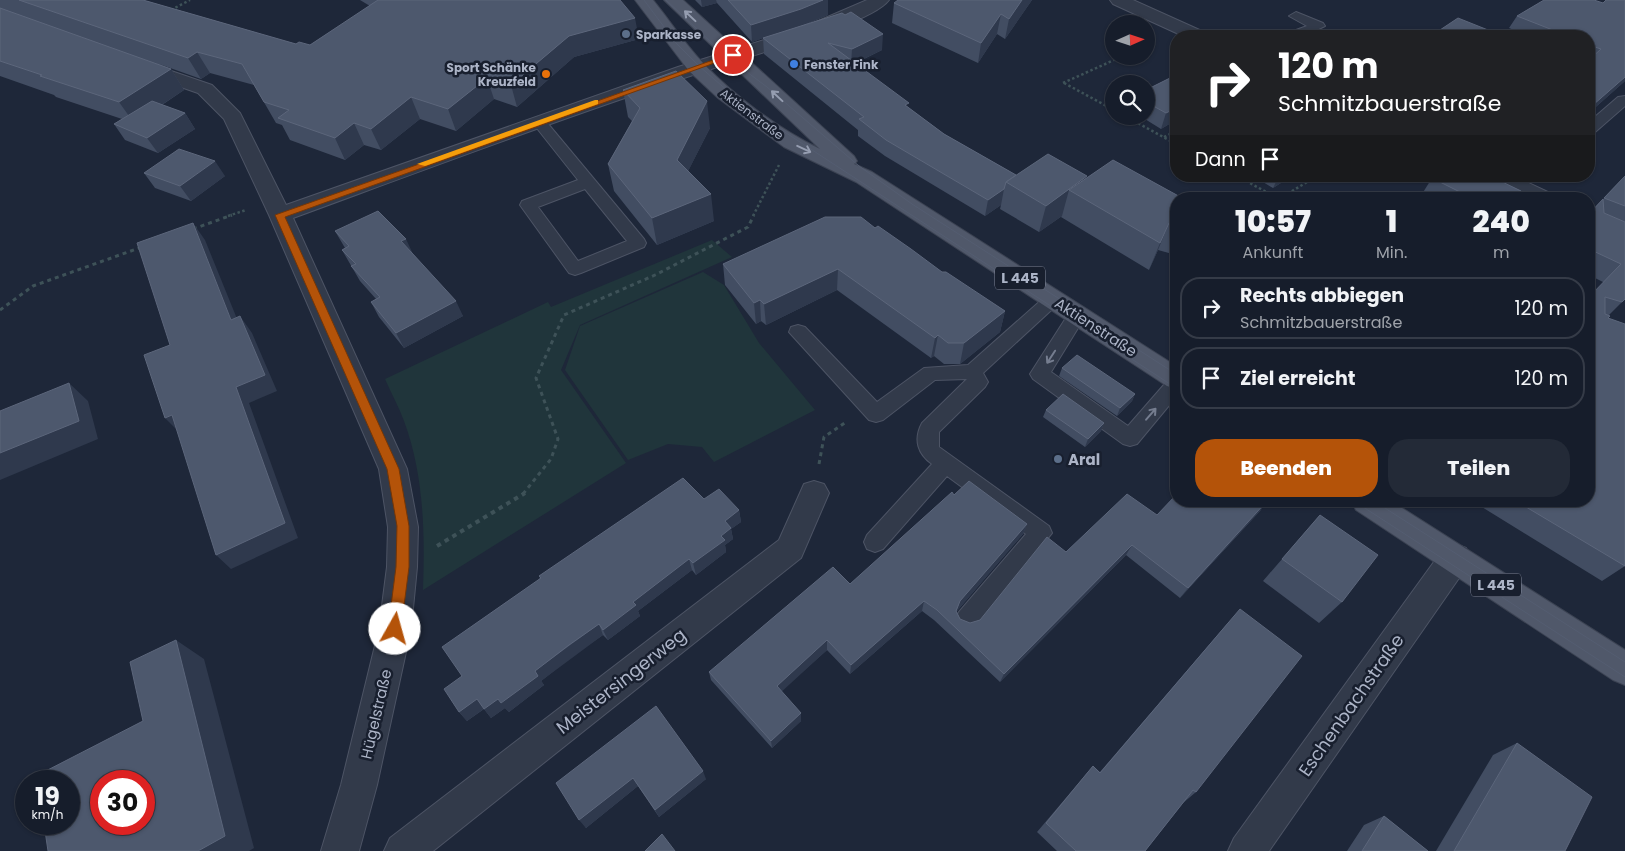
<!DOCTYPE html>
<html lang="de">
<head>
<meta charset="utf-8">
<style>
  :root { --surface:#161d2b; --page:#232a37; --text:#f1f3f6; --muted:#9ea2a9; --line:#353b47; --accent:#b45309 }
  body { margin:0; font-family:Poppins,sans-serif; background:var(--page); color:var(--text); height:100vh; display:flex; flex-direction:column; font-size:19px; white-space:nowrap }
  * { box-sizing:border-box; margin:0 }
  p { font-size:16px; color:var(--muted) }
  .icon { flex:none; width:28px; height:28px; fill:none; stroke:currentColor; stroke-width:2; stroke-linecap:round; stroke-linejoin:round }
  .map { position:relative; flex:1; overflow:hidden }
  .side { position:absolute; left:1170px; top:192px; width:425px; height:315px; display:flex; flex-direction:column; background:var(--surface); border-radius:20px; box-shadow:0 1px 4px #0004,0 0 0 1px var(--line) }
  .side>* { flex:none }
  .hud { position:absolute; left:1170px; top:30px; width:425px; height:152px; border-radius:20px; box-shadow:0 1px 4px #0004,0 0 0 1px var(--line); background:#202124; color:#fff; overflow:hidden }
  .needle { width:32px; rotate:87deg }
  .fabs { position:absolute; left:1105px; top:15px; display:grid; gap:10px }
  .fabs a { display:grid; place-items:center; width:50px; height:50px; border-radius:50%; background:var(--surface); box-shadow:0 1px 4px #0004,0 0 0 1px var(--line); font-size:25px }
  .speed { position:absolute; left:15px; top:770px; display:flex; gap:10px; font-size:25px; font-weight:700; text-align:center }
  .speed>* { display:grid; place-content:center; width:65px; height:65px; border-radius:50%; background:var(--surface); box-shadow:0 1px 4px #0004,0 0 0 1px var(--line); line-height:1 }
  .speed small { font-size:12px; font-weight:400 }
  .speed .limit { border:8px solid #d22; background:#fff; color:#111 }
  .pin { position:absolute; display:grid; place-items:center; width:42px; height:42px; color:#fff; margin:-21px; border:2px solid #fff; border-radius:50%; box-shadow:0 1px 5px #0007 }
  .me { position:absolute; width:55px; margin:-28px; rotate:7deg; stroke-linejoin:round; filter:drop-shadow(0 0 4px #0008) }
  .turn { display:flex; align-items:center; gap:18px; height:105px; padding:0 25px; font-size:22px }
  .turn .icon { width:65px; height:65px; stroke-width:2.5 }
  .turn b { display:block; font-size:35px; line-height:42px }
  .then { display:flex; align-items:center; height:48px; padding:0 25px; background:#0003; gap:10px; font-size:19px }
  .eta { display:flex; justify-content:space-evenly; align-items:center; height:85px; text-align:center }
  .eta b { font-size:30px; font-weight:800; line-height:35px }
  .cta { display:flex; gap:10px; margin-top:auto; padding:10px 25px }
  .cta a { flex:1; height:58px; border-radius:20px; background:var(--accent); color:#fff; font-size:20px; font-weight:800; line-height:58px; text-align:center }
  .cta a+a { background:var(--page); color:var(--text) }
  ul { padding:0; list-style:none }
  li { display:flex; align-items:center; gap:15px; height:62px; margin:0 10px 8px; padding:0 15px; border:2px solid var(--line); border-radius:20px }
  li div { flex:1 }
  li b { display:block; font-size:19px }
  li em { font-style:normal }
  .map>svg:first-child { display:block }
  .green { fill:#20353b }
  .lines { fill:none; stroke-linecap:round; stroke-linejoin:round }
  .lane-casing { stroke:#4d5465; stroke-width:2 }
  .street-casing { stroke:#4d5465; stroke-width:2 }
  .primary-casing { stroke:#3c4353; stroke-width:2 }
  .path-far2 { stroke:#3e5258; stroke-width:2.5; stroke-dasharray:2.5 2.5; stroke-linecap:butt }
  .path-far1 { stroke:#3e5258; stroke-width:3; stroke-dasharray:4 4; stroke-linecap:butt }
  .path { stroke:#3e5258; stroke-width:4; stroke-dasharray:4.5 4.5; stroke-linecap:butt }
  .lane { fill:#323a4a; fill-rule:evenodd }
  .street { fill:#323a4a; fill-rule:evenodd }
  .primary { fill:#50586a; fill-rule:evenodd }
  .tram { stroke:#545d71; stroke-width:1 }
  .wall { fill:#424d62 }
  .shaded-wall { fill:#2f394d }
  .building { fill:#4d586d; stroke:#5c667b; fill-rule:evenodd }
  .oneway { stroke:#959db0 }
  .oneway2 { stroke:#757d8f }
  .route { fill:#b45309; stroke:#753606 }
  .slow { fill:#f59e0b }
  .service-dot { fill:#5c6f8a; stroke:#181f2e; stroke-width:2 }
  .shop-dot { fill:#3f7fe0; stroke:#181f2e; stroke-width:2 }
  .food-dot { fill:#e8710a; stroke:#181f2e; stroke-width:2 }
  .labels { text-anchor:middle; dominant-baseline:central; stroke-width:5; stroke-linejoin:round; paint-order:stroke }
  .far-poi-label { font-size:12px; font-weight:bold; fill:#acb4c7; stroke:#181f2e; text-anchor:start }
  .far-street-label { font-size:12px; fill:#acb4c7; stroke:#181f2e }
  .shield { fill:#181f2e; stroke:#808799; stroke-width:1 }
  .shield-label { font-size:14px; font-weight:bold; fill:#acb4c7 }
  .street-label { font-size:15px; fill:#acb4c7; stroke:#181f2e }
  .poi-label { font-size:15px; font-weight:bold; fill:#acb4c7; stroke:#181f2e; text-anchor:start }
  .near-street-label { font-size:18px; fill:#acb4c7; stroke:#181f2e }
</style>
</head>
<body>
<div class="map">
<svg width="1625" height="851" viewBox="0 0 1625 851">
  <rect width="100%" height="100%" fill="#1e2739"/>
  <path class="green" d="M712 240 732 257 580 325 561 370 626 463 423 590C425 533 424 475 404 421 399 407 391 393 385 379L548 302 551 307Z
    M703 272 724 285 759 343 815 410 714 462 702 447 668 444 628 460 565 370 580 326Z"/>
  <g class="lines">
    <g class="lane-casing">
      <path id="lane" d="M1296 12 1323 23 1325 26 1304 36H1286L1288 33 1307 26 1289 16Z
        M1625 96V106L1594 133 1589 134V122L1618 97Z
        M539 118 544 119 644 239 646 243 644 247 581 273 575 275 569 273 520 205 522 201 578 180 532 122ZM585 189 627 241 578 261 538 207Z
        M1053 293 1059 295 1062 299 1059 303 983 373 988 382 985 387 939 432V447L1049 526 1052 533 975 628 967 631 959 628 955 620 959 612 1026 534 947 476 883 549 875 552 867 549 864 542 867 535 932 464C918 454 913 440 922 423L967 379 935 380 883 420 876 422 869 420 789 332 791 327 798 325 805 327 877 402 924 368 968 365 1047 295Z
        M1077 308 1083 310 1086 315 1051 372 1128 426 1169 379 1176 377V397L1137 444 1130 446 1123 444 1033 379 1030 374 1071 310Z"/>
    </g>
    <g class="street-casing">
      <path id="street" d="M867 0H889C875 19 796 43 771 50 610 100 451 160 293 218L407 469 418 527 417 567 411 629 377 785 359 851H321L341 785 379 629 387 567 388 527 379 469 269 215 224 119 198 93 135 71 132 67 135 63 142 61 212 85 240 113 286 205 678 67 802 28Z
        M1110 0H1133L1204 32 1206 36H1183L1113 4Z
        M1485 176H1514L1552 194 1555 199H1525L1488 181Z
        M814 481 824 484 829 493 801 558 433 851H384L390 838 779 540 804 484Z
        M1455 544 1466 548 1470 558 1466 568 1269 851H1228L1234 838 1444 548Z"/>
    </g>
    <g class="primary-casing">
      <path id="primary" d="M635 0H653C670 21 685 44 703 63 734 96 780 130 820 149L664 0H683L854 156 857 161 854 164 872 172 1176 366V389L1167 386 856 182 784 147 718 98 689 71Z
        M1351 501H1391L1625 650V685L1613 680 1356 510Z"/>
    </g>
    <path class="path-far2" d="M171 10 190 0
      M1146 46 1153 43
      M1063 83 1123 56
      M1064 83 1114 110
      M1125 116 1176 144
      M1164 137 1176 131
      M1237 176 1279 199
      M1279 199 1317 176
      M228 216 246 210
      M753 216 779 165"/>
    <path class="path-far1" d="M193 229 232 215
      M0 310 33 286 142 247
      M819 464 824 437 846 422
      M523 494 551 459 558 439 536 378 564 315 655 275 748 227 754 215"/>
    <path class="path" d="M437 546 525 493"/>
    <use href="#lane" class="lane"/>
    <use href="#street" class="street"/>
    <use href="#primary" class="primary"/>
    <path class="tram" d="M644 0 676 43 699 66 729 92 777 127 1176 388
      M666 0 727 57 767 87 859 166 912 204 1176 374
      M1354 501 1625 677
      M1374 501 1625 662"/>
  </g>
  <path class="wall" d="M0 0H143L296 44 310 45 370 6 360 0H620L639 39 574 57 517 107 494 99 456 131 420 119 381 150 364 145 345 160 290 140 282 125 276 123 254 85 210 73 201 79 159 64 171 69 184 90 162 105 185 113 195 129 158 153 125 140 114 124 122 119 56 97 54 95 0 76Z
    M695 0H828V15L805 25 882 50 856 63 909 108 944 134 1016 175 1087 178 1176 199V255L1158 250 1149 270 1061 217 1062 216 1039 232 1000 209 1001 205 985 216 885 156 858 136V130L764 54 763 38 752 42 717 3 702 7Z
    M1032 0 1005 39 997 34 978 63 892 23 894 3Z
    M1625 0V81L1589 113V36H1529L1509 28 1517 16Z
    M623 90 710 128 688 171 714 221 657 245 614 191 608 164 632 121 628 117Z
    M1146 90 1176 120 1161 129 1140 116H1146Z
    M144 173 225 176 191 201 155 188Z
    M1253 176H1292L1273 188Z
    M1625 176V299L1609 315 1608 318 1625 566 1602 581 1477 504 1479 501H1589L1603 282 1589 275V214Z
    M1432 178 1521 191 1515 199H1432L1422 194Z
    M335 231 413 254 463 316 404 348 379 317 371 302 376 299 360 281 342 250 345 248Z
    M723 264 942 272 1005 311 1000 332 960 364H944L934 356 931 358 837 290 766 325 761 321 756 324 725 285Z
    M1062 368 1135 394 1132 401 1117 416 1059 376Z
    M1046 410 1104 423 1101 431 1085 447 1043 417Z
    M954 495 1027 524 1023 534 957 611V612L960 619 970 623 980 620 1066 552 1157 515 1267 501 1260 511 1180 598 1126 555 1000 682 934 620 922 611 850 674 827 650 781 691 801 721 772 748 711 680 709 672 850 584Z
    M704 499 739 510 741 522 731 529 733 539 725 545 726 552 696 575 692 570 638 611 640 616 608 640 603 635 574 655 541 681 544 685 509 712 505 708 491 718 484 709 467 721 459 712 462 676 540 578 539 576Z
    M1320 515 1342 602 1319 623 1263 581Z
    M1227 624 1196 792 1183 803 1145 851H1057L1037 832 1093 766 1100 772Z
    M1517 743 1565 851H1436L1493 755Z
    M706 779 659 817 638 786 586 828 556 783Z
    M1384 816 1428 851H1347L1364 825Z"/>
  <path class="shaded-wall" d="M701 0H716L717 3 702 7Z
    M823 0H828V15L801 26 752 42 751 25Z
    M1022 0H1032L1005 39 1009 19Z
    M1001 14 997 34 978 63 981 43Z
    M635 18 639 39 574 57 517 107 511 85 569 36Z
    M1488 30 1484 36H1480Z
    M883 34 882 50 851 65 852 49Z
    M197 52 210 73 201 79 188 58Z
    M171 69 184 90 134 123 119 102Z
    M1625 77V81L1589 113V111L1593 105Z
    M487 78 494 99 456 131 448 109Z
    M411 97 420 119 381 150 371 129Z
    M707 101 710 128 680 187 677 160Z
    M1176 108V120L1161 129 1166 113Z
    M185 113 195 129 158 153 147 138Z
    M354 123 364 145 345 160 335 138Z
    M215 161 225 176 191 201 180 186Z
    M1087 176 1081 197 1069 190 1062 216 1039 232 1046 206Z
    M1279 176H1292L1273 188Z
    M1004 189 1001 205 985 216 988 200Z
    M711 194 714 221 657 245 652 218Z
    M193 223 205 240 244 336 231 320Z
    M1169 223 1158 250 1149 270 1160 243Z
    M406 239 413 254 401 241Z
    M838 269 837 290 766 325 764 304Z
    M760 300 761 321 756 324 754 303Z
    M456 301 463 316 404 348 396 333Z
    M1005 311 1000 332 960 364 964 343Z
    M240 316 252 333 277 391 249 403 298 538 231 569 216 555 236 387Z
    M938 335 934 356 931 358 935 338Z
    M69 383 88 401 98 439 0 480V453Z
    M1135 394 1132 401 1117 416 1120 408Z
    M172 415 180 433 165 418Z
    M1104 423 1101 431 1085 447 1088 439Z
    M1267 501 1260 511 1180 598 1188 588Z
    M739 510 741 522 731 529 733 539 725 545 726 552 696 575 693 563 721 536 725 521Z
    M1027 524 1023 534 957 611 953 621 960 601Z
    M1132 545 1126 555 1000 682 1004 674Z
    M689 559 692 570 638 611 640 616 608 640 603 630 633 602Z
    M924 601 922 611 850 674 851 665Z
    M599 624 603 635 541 681 535 671Z
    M176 640 204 659 254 848 249 851H198Z
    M827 640V650L778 695 777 686Z
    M538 676 544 685 509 712 505 708 491 718 484 709 498 699Z
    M477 699 485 708 467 721 459 712Z
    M801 713V721L772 748 771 741Z
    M703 771 706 779 659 817 655 810Z
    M633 778 638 786 586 828 579 820Z"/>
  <path class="building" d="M19 0H143L296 44 299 42 310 45 378 0H620L635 18 569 36 511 85 487 78 448 109 411 97 371 129 354 123 335 138 278 118 289 110 264 102 242 64 197 52 188 58Z
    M728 0H823L801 9 751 25Z
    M898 0H1022L1009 19 1001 14 981 43 894 3Z
    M1544 0H1594L1603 3 1606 0H1625V77L1593 105 1589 104V60L1601 49 1589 45V36H1568L1517 16Z
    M0 8 171 69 119 102 40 76 42 75 0 61Z
    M851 12 883 34 852 49 828 43 909 103 905 105 944 134 1016 175 1006 182 1004 189 988 200 886 140 859 119 864 117 763 38 842 13 845 15Z
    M1458 18 1488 30 1480 36H1431Z
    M676 71 707 101 677 160 711 194 652 218 608 164 640 108 623 90Z
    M1176 75V108L1166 113 1146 102V90Z
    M152 101 185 113 147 138 114 124Z
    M179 149 215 161 180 186 144 173Z
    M1048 154 1087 176 1046 206 1006 182Z
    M1113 160 1184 199H1176V225L1169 223 1160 243 1069 190Z
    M1435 176H1490L1521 191 1512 199H1474L1432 178Z
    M1625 176V206L1604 198Z
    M1603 199 1604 213 1625 222V299L1622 302 1605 297V314L1610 316 1608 318 1625 324V566L1516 501H1589V297L1621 264 1589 249V214Z
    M378 211 406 239 401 241 456 301 396 333 371 302 380 297 351 266 356 264 342 250 349 246 335 231Z
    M825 217H861L875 228 878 226 911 249 942 272H946L1005 311 964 343H948L938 335 935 338 838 269 764 304 760 300 754 303 723 264Z
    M193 223 231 320 240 316 265 375 236 387 285 523 216 555 172 415 165 418 144 355 170 345 137 243Z
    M1077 355 1135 394 1120 408 1062 368Z
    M69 383 79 421 0 453V411Z
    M1063 394 1104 423 1088 439 1046 410Z
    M683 478 704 499 719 489 739 510 725 521 731 528 721 536 725 540 693 563 689 559 633 602 636 605 603 630 599 624 569 645 535 671 538 676 501 703 498 699 484 709 477 699 459 712 444 689 462 676 442 647 541 578 539 576Z
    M969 481 1027 524 960 601 956 611 960 619 970 623 980 620 1047 537 1066 552 1127 494 1157 515 1176 495V501H1267L1188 588 1132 545 1004 674 937 610 924 601 851 665 827 640 777 686 801 713 771 741 709 672 833 567 850 584 952 492 954 495Z
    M1320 515 1378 555 1342 602 1282 559Z
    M1240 609 1302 656 1196 792 1193 790 1145 851H1076L1046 823 1093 766 1100 773Z
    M176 640 225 836 198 851H48L44 824H69V781H38V775L143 721 130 662ZM101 781H144V824H101Z
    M656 706 703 771 655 810 633 778 579 820 556 783Z
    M1517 743 1592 797 1565 851H1454Z
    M1384 816 1428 851H1362Z
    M662 834 675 851H645Z"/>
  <defs><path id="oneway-shaft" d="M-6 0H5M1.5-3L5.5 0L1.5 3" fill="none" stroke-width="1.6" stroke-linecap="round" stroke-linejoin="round" transform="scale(1.25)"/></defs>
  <g class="oneway">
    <use href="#oneway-shaft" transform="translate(690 16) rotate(-137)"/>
    <use href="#oneway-shaft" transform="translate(777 96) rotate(-137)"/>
    <use href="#oneway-shaft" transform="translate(804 149) rotate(25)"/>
  </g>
  <g class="oneway2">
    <use href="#oneway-shaft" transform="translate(1051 357) rotate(123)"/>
    <use href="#oneway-shaft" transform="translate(1151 414) rotate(-49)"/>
  </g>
  <path class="route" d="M730 54 737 55 285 217 399 469 409 526V567L401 629 399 633 395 635 390 633 388 629 396 567 397 526 387 469 275 215Z"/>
  <path class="slow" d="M595 100H598V104L425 166 417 164Z"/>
  <g class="service-dot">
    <circle cx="626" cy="34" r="5"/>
    <circle cx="1058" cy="459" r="5"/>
  </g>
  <circle class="shop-dot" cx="794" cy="64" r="5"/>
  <circle class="food-dot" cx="546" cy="74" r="5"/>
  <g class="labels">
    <g class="far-poi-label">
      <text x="636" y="34">Sparkasse</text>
      <text x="804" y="64">Fenster Fink</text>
      <text x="536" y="67" text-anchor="end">Sport Schänke<tspan x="536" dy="14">Kreuzfeld</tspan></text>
    </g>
    <g class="far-street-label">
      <text transform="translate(752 114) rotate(37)">Aktienstraße</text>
    </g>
    <g class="shield">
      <rect x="995" y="266.5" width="50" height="23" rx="4"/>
      <rect x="1471" y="573.5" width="50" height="23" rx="4"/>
    </g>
    <g class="shield-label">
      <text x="1020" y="278">L 445</text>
      <text x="1496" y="585">L 445</text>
    </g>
    <g class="street-label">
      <text transform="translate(1096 327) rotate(33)">Aktienstraße</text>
      <text transform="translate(376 714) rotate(-77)">Hügelstraße</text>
    </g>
    <g class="poi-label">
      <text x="1068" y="459">Aral</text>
    </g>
    <g class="near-street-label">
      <text transform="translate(621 681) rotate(-38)">Meistersingerweg</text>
      <text transform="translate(1351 705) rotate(-55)">Eschenbachstraße</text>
    </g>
  </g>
</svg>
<div class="fabs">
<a><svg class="needle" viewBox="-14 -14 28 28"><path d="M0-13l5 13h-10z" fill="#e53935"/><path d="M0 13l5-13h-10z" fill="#9ea2a9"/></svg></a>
<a><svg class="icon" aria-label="search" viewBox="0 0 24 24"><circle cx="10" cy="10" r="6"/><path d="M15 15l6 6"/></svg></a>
</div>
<div class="speed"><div>19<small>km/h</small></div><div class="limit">30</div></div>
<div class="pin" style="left:733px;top:55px;background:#d93025"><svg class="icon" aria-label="arrive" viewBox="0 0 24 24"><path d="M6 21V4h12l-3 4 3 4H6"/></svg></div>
<svg class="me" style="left:395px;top:629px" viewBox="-20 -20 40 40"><circle r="19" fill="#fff"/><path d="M0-13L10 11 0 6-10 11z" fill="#b45309"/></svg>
<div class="hud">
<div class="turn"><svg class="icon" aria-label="right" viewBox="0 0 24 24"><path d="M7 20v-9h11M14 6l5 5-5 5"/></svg><div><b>120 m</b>Schmitzbauerstraße</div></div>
<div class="then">Dann<svg class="icon" aria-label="arrive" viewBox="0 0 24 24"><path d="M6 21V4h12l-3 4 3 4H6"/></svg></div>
</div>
<section class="side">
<div class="eta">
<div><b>10:57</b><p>Ankunft</p></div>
<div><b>1</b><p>Min.</p></div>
<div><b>240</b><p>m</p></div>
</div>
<ul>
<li><svg class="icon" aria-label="right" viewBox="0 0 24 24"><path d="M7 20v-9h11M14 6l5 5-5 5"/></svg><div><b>Rechts abbiegen</b><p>Schmitzbauerstraße</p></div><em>120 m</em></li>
<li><svg class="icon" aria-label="arrive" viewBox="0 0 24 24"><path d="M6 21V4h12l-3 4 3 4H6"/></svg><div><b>Ziel erreicht</b></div><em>120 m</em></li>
</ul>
<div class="cta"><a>Beenden</a><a>Teilen</a></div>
</section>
</div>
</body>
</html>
